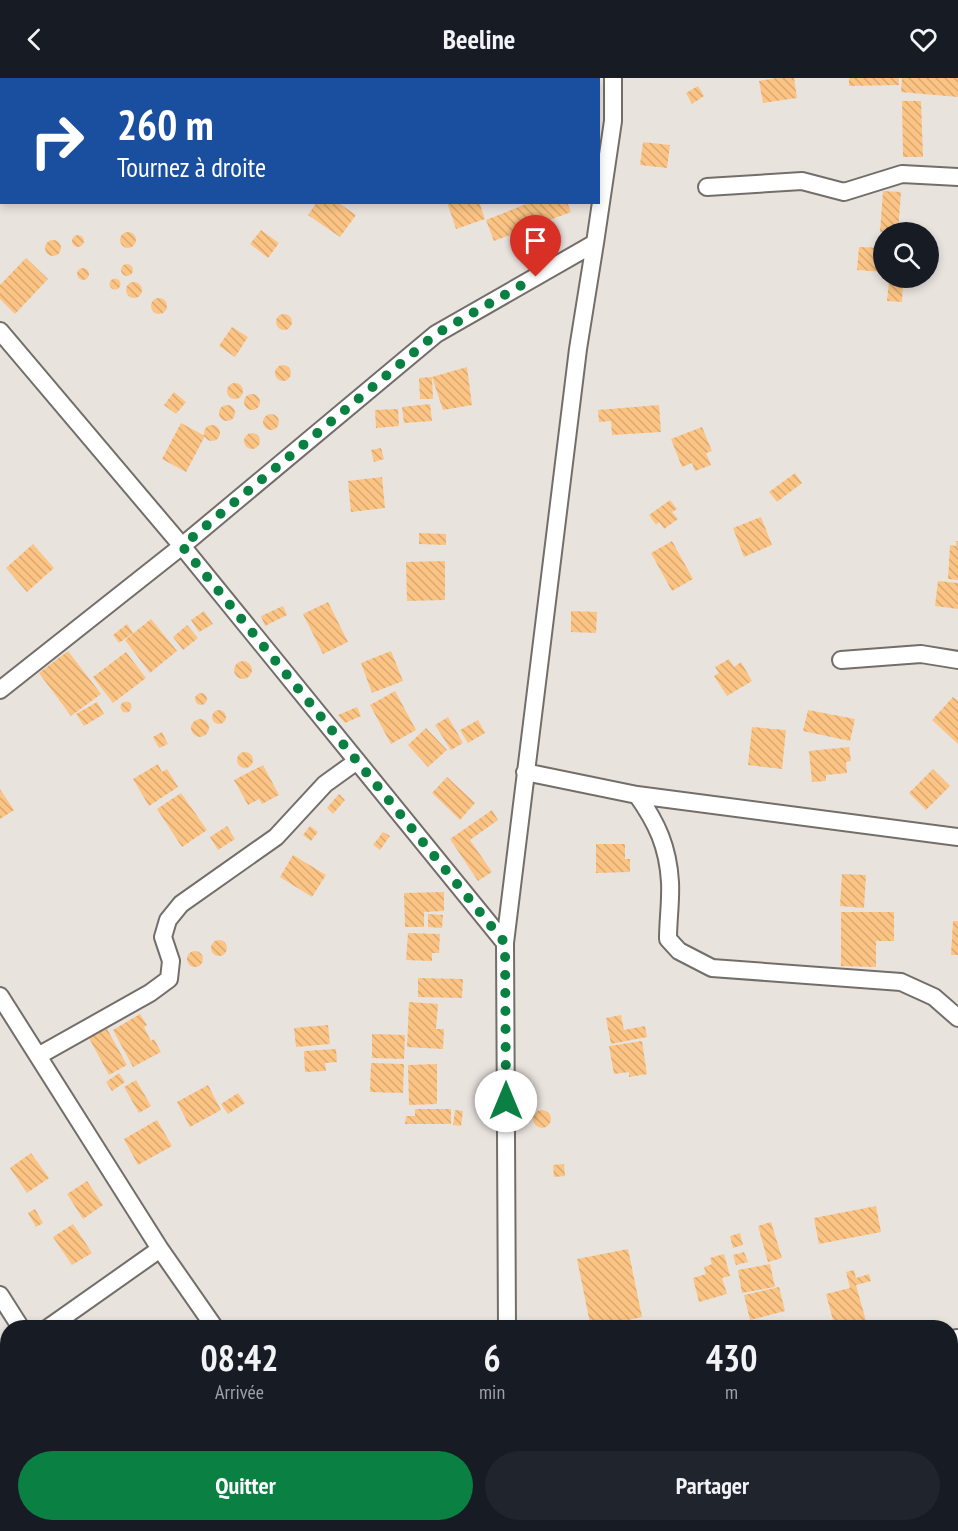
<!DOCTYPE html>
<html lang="fr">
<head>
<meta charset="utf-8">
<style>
  :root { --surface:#171b24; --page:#20242c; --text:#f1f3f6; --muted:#9ea1a6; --accent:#0b8043 }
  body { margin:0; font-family:"PT Sans Narrow",sans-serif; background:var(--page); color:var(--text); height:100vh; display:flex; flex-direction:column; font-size:22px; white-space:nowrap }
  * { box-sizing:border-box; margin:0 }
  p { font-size:20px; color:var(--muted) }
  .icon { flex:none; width:33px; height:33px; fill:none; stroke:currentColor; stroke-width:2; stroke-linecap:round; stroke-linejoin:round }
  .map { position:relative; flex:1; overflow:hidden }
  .details { position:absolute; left:0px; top:1242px; width:958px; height:212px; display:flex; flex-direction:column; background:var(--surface); border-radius:24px 24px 0 0; box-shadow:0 3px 9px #0003 }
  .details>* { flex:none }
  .hud { position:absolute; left:0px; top:0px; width:600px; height:126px; box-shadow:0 3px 9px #0003; background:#1a4fa0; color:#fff; overflow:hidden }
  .buttons { position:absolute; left:873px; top:144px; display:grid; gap:12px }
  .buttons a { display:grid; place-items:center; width:66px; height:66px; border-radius:50%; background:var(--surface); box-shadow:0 3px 9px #0003; font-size:30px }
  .pin { position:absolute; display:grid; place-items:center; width:51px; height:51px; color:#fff; margin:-62px -26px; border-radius:50% 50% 50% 0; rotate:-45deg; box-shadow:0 0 6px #0007 }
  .pin .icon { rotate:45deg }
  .me { position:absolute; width:66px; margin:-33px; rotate:0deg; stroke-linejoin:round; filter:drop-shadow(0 0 4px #0008) }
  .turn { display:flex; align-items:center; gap:21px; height:126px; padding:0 18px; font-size:27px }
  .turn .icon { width:78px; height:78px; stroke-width:2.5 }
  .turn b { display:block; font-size:42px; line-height:51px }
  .eta { display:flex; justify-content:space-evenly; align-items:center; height:102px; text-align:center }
  .eta b { font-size:36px; font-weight:700; line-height:42px }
  .action { display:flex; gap:12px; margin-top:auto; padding:12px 18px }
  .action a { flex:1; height:69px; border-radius:36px; background:var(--accent); color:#fff; font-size:24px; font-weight:700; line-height:69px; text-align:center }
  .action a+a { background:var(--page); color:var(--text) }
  header { display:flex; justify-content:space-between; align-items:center; height:78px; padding:0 18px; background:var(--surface); font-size:27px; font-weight:700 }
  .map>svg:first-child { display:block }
  .building { fill:url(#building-back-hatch) }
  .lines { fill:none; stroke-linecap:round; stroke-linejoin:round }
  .street-casing { stroke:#736e69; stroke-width:20 }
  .street { stroke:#fff; stroke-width:16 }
  .route { stroke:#0b8043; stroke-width:10; stroke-dasharray:0 18 }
</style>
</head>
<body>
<header><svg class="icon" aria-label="back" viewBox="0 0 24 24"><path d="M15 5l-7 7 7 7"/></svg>Beeline<svg class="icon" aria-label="heart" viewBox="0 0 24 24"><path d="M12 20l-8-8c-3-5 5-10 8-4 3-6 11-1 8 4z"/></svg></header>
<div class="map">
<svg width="958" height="1453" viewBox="0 0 958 1453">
  <defs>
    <pattern id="building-back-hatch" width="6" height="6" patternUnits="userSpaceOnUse" patternTransform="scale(1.5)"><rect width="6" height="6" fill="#fcc484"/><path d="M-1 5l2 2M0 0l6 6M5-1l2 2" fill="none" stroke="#d8a871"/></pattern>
  </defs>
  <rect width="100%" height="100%" fill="#e9e3de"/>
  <path class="building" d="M776 0H794L797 20 763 25 759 3Z
    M849 0H899V7L849 8Z
    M902 0H958V19L901 14Z
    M698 8 704 18 692 26 686 15Z
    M902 23H921L923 79H903Z
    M643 64 670 67 667 90 640 87Z
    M883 113 901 114 898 154H880Z
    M317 124H337L356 137 340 159 308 137Z
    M447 124H479L485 141 456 151Z
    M531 124H567L571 134 494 163 486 142Z
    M261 152 279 165 268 180 250 166Z
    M120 162a8 8 0 1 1 16 0a8 8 0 1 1-16 0Z
    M72 163a6 6 0 1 1 12 0a6 6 0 1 1-12 0Z
    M45 170a8 8 0 1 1 16 0a8 8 0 1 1-16 0Z
    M859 169 884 170V194L857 192Z
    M26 180 48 201 15 236 0 221V207Z
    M121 192a6 6 0 1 1 12 0a6 6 0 1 1-12 0Z
    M77 196a6 6 0 1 1 12 0a6 6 0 1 1-12 0Z
    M109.5 206a5.5 5.5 0 1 1 11 0a5.5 5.5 0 1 1-11 0Z
    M889 202 903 203 902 224 887 223Z
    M126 212a8 8 0 1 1 16 0a8 8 0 1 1-16 0Z
    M151 228a8 8 0 1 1 16 0a8 8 0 1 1-16 0Z
    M276 244a8 8 0 1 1 16 0a8 8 0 1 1-16 0Z
    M232 249 248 259 235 279 219 268Z
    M275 295a8 8 0 1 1 16 0a8 8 0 1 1-16 0Z
    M467 289 472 327 443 332 432 299Z
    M432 299 433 321H420L419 300Z
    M227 313a8 8 0 1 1 16 0a8 8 0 1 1-16 0Z
    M174 314 186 324 176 336 164 327Z
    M244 324a8 8 0 1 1 16 0a8 8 0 1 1-16 0Z
    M430 326 432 343 404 345 402 329Z
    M219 335a8 8 0 1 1 16 0a8 8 0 1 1-16 0Z
    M659 327 661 354 612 357 611 343 599 344 598 332Z
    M398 331 399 348 376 350 375 332Z
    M263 344a8 8 0 1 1 16 0a8 8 0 1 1-16 0Z
    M181 345 205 358 186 394 162 381Z
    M204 355a8 8 0 1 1 16 0a8 8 0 1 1-16 0Z
    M702 349 712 373 706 375 711 387 695 393 692 385 682 389 671 361Z
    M244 363a8 8 0 1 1 16 0a8 8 0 1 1-16 0Z
    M381 370 384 381 374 384 371 372Z
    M795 395 802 405 777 424 769 414Z
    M382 399 385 430 351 434 348 403Z
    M670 422 677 431 672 434 678 441 664 451 659 444 656 447 649 437Z
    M761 439 772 467 744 479 733 450Z
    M419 455 446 456V467L419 466Z
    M672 463 693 501 672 513 651 475Z
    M956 463H958V502L948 501 950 467 956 468Z
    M33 466 54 490 27 514 6 490Z
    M445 483V522L407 523 406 484Z
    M938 503 958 505V531L935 528Z
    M328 524 348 564 323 576 303 536Z
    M283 528 287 537 265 548 261 538Z
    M204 533 213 546 199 554 191 542Z
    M571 533 597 534 596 555 571 554Z
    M151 541 177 573 150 595 125 562Z
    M127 546 133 555 119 565 113 557Z
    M187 547 198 560 183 572 173 559Z
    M68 573 101 616 71 638 39 595Z
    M391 573 403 603 372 615 361 585Z
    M126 574 146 600 113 625 93 599Z
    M729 581 734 589 741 584 752 603 727 618 714 598 719 595 715 589Z
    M234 592a9 9 0 1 1 18 0a9 9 0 1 1-18 0Z
    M395 613 416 652 391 666 370 627Z
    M195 621a6 6 0 1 1 12 0a6 6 0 1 1-12 0Z
    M953 619 958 623V666L932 642Z
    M120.5 629a5.5 5.5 0 1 1 11 0a5.5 5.5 0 1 1-11 0Z
    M97 624 104 636 84 648 76 636Z
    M357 629 361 638 345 645 338 637Z
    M808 632 855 641 850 663 803 653Z
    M212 639a7 7 0 1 1 14 0a7 7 0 1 1-14 0Z
    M448 639 463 665 451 672 435 647Z
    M191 650a9 9 0 1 1 18 0a9 9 0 1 1-18 0Z
    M478 642 485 655 468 665 460 652Z
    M752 649 786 652 782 691 748 687Z
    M426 650 447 672 428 689 408 667Z
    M162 654 168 666 159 670 153 659Z
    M849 669 851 683 846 684 847 695 826 697V703L812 704 809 673Z
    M237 682a8 8 0 1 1 16 0a8 8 0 1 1-16 0Z
    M158 686 162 694 167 691 178 709 149 728 133 701Z
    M263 687 279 717 262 726 259 721 248 727 234 702Z
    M933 691 950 708 926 732 909 715Z
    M447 699 475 725 460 742 432 715Z
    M0 711 14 732 0 741Z
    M181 715 207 752 182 769 157 731Z
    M339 716 345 722 333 736 327 730Z
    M492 732 498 742 470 762 492 794 478 803 450 761Z
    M227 748 235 761 218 772 210 759Z
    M310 748 318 754 311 763 303 757Z
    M383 754 390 758 380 772 373 767Z
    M596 766H625V781H630V794L596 795Z
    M293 777 326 797 312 819 280 799Z
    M842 796 866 797 864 830 840 828Z
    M444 814V833L424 834V849H405L404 815Z
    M841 834H894V863H876V889L841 888Z
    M428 836 443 837 442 850 428 849Z
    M953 843H958V877H951Z
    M408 855 440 856 439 875H432V883L406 882Z
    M211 870a8 8 0 1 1 16 0a8 8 0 1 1-16 0Z
    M187 881a8 8 0 1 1 16 0a8 8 0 1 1-16 0Z
    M418 900 463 901 462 920 418 919Z
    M409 924 438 926 436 951H444L443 971 407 969Z
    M140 936 147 947 144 949 151 963 154 961 161 974 133 989 113 952Z
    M621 937 624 952 645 948 647 959 611 966 606 940Z
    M328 947 330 966 296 969 294 950Z
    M107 951 127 987 109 997 89 960Z
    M372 956 405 957 404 981 372 980Z
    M642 963 647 996 629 999V994L614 996 609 968Z
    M336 971 337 984 325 985 326 993 305 994 304 973Z
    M371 985 404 986 403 1015 370 1014Z
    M437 986V1026L409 1027 408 987Z
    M119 995 125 1004 112 1013 106 1004Z
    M136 1002 151 1028 139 1035 124 1009Z
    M208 1007 221 1032 190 1049 177 1024Z
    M238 1015 245 1025 228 1036 221 1026Z
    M415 1031H451V1046H405L406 1038H415Z
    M455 1032 463 1033 461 1048 453 1047Z
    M533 1041a9 9 0 1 1 18 0a9 9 0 1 1-18 0Z
    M157 1042 172 1068 138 1087 124 1061Z
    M31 1075 49 1100 27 1115 10 1090Z
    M564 1086 565 1098 554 1099 553 1087Z
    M87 1103 103 1127 83 1141 67 1116Z
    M876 1128 881 1154 819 1166 814 1140Z
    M35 1131 43 1145 36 1149 28 1135Z
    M771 1144 782 1180 768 1184 758 1148Z
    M73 1146 92 1175 72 1187 53 1159Z
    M740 1155 743 1167 733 1170 730 1158Z
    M628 1171 642 1239 591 1250 577 1181Z
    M744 1174 748 1184 736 1187 733 1177Z
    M724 1176 730 1198 722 1200 727 1216 699 1224 693 1200 706 1196 704 1189 712 1186 710 1180Z
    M770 1186 775 1209 742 1215 738 1192Z
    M854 1192 856 1200 869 1196 871 1203 856 1207 868 1250H843L842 1244 834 1246 826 1216 850 1210 846 1194Z
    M779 1209 785 1233 750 1242 744 1217Z
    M951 1335 958 1367V1376L951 1377Z
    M8 1381V1408L0 1396V1386Z
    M958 1442V1453H948L946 1446H951V1443Z
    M64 1446H79V1453H64Z
    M250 1446H322L312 1453H255Z"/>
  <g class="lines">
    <g class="street-casing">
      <path id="street" d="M707 109 802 103 844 114 902 96 958 99
        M0 253 182 468 505 865 507 1250
        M841 582 921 576 958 582
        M0 612 182 468 436 256 595 165 613 43V0
        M525 694 637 717C657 745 668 769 670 804 671 823 668 842 668 861L679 873 712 890 901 904 934 919 958 940
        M637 717 958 759
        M505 865 578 271 595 165
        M0 918 160 1171 215 1250
        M38 978 150 915 169 901 171 883 163 859 168 842 181 826 276 759 325 706 357 683
        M0 1217 21 1250
        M48 1250 160 1171
        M951 1261 958 1260
        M0 1286 8 1280
        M951 1429 958 1427
        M154 1446 158 1453
        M352 1446 357 1453
        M516 1446 517 1453
        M832 1453 863 1446"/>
    </g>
    <use href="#street" class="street"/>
  </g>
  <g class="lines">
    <path class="route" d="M506 1023 505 865 182 468 436 256 536 199"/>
  </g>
</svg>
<div class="buttons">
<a><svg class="icon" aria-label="search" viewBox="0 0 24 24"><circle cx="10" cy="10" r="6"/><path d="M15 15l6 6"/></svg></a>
</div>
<div class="pin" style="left:536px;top:199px;background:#d93025"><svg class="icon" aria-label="arrive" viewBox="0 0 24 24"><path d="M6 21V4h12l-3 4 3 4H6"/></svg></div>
<svg class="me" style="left:506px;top:1023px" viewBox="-20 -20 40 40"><circle r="19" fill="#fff"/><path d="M0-13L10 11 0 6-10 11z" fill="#0b8043"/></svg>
<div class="hud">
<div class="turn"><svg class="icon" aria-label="right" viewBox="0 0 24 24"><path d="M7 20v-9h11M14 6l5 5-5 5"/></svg><div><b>260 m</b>Tournez à droite</div></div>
</div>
<section class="details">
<div class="eta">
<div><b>08:42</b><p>Arrivée</p></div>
<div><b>6</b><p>min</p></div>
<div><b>430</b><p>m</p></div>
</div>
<div class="action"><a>Quitter</a><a>Partager</a></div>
</section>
</div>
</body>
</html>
